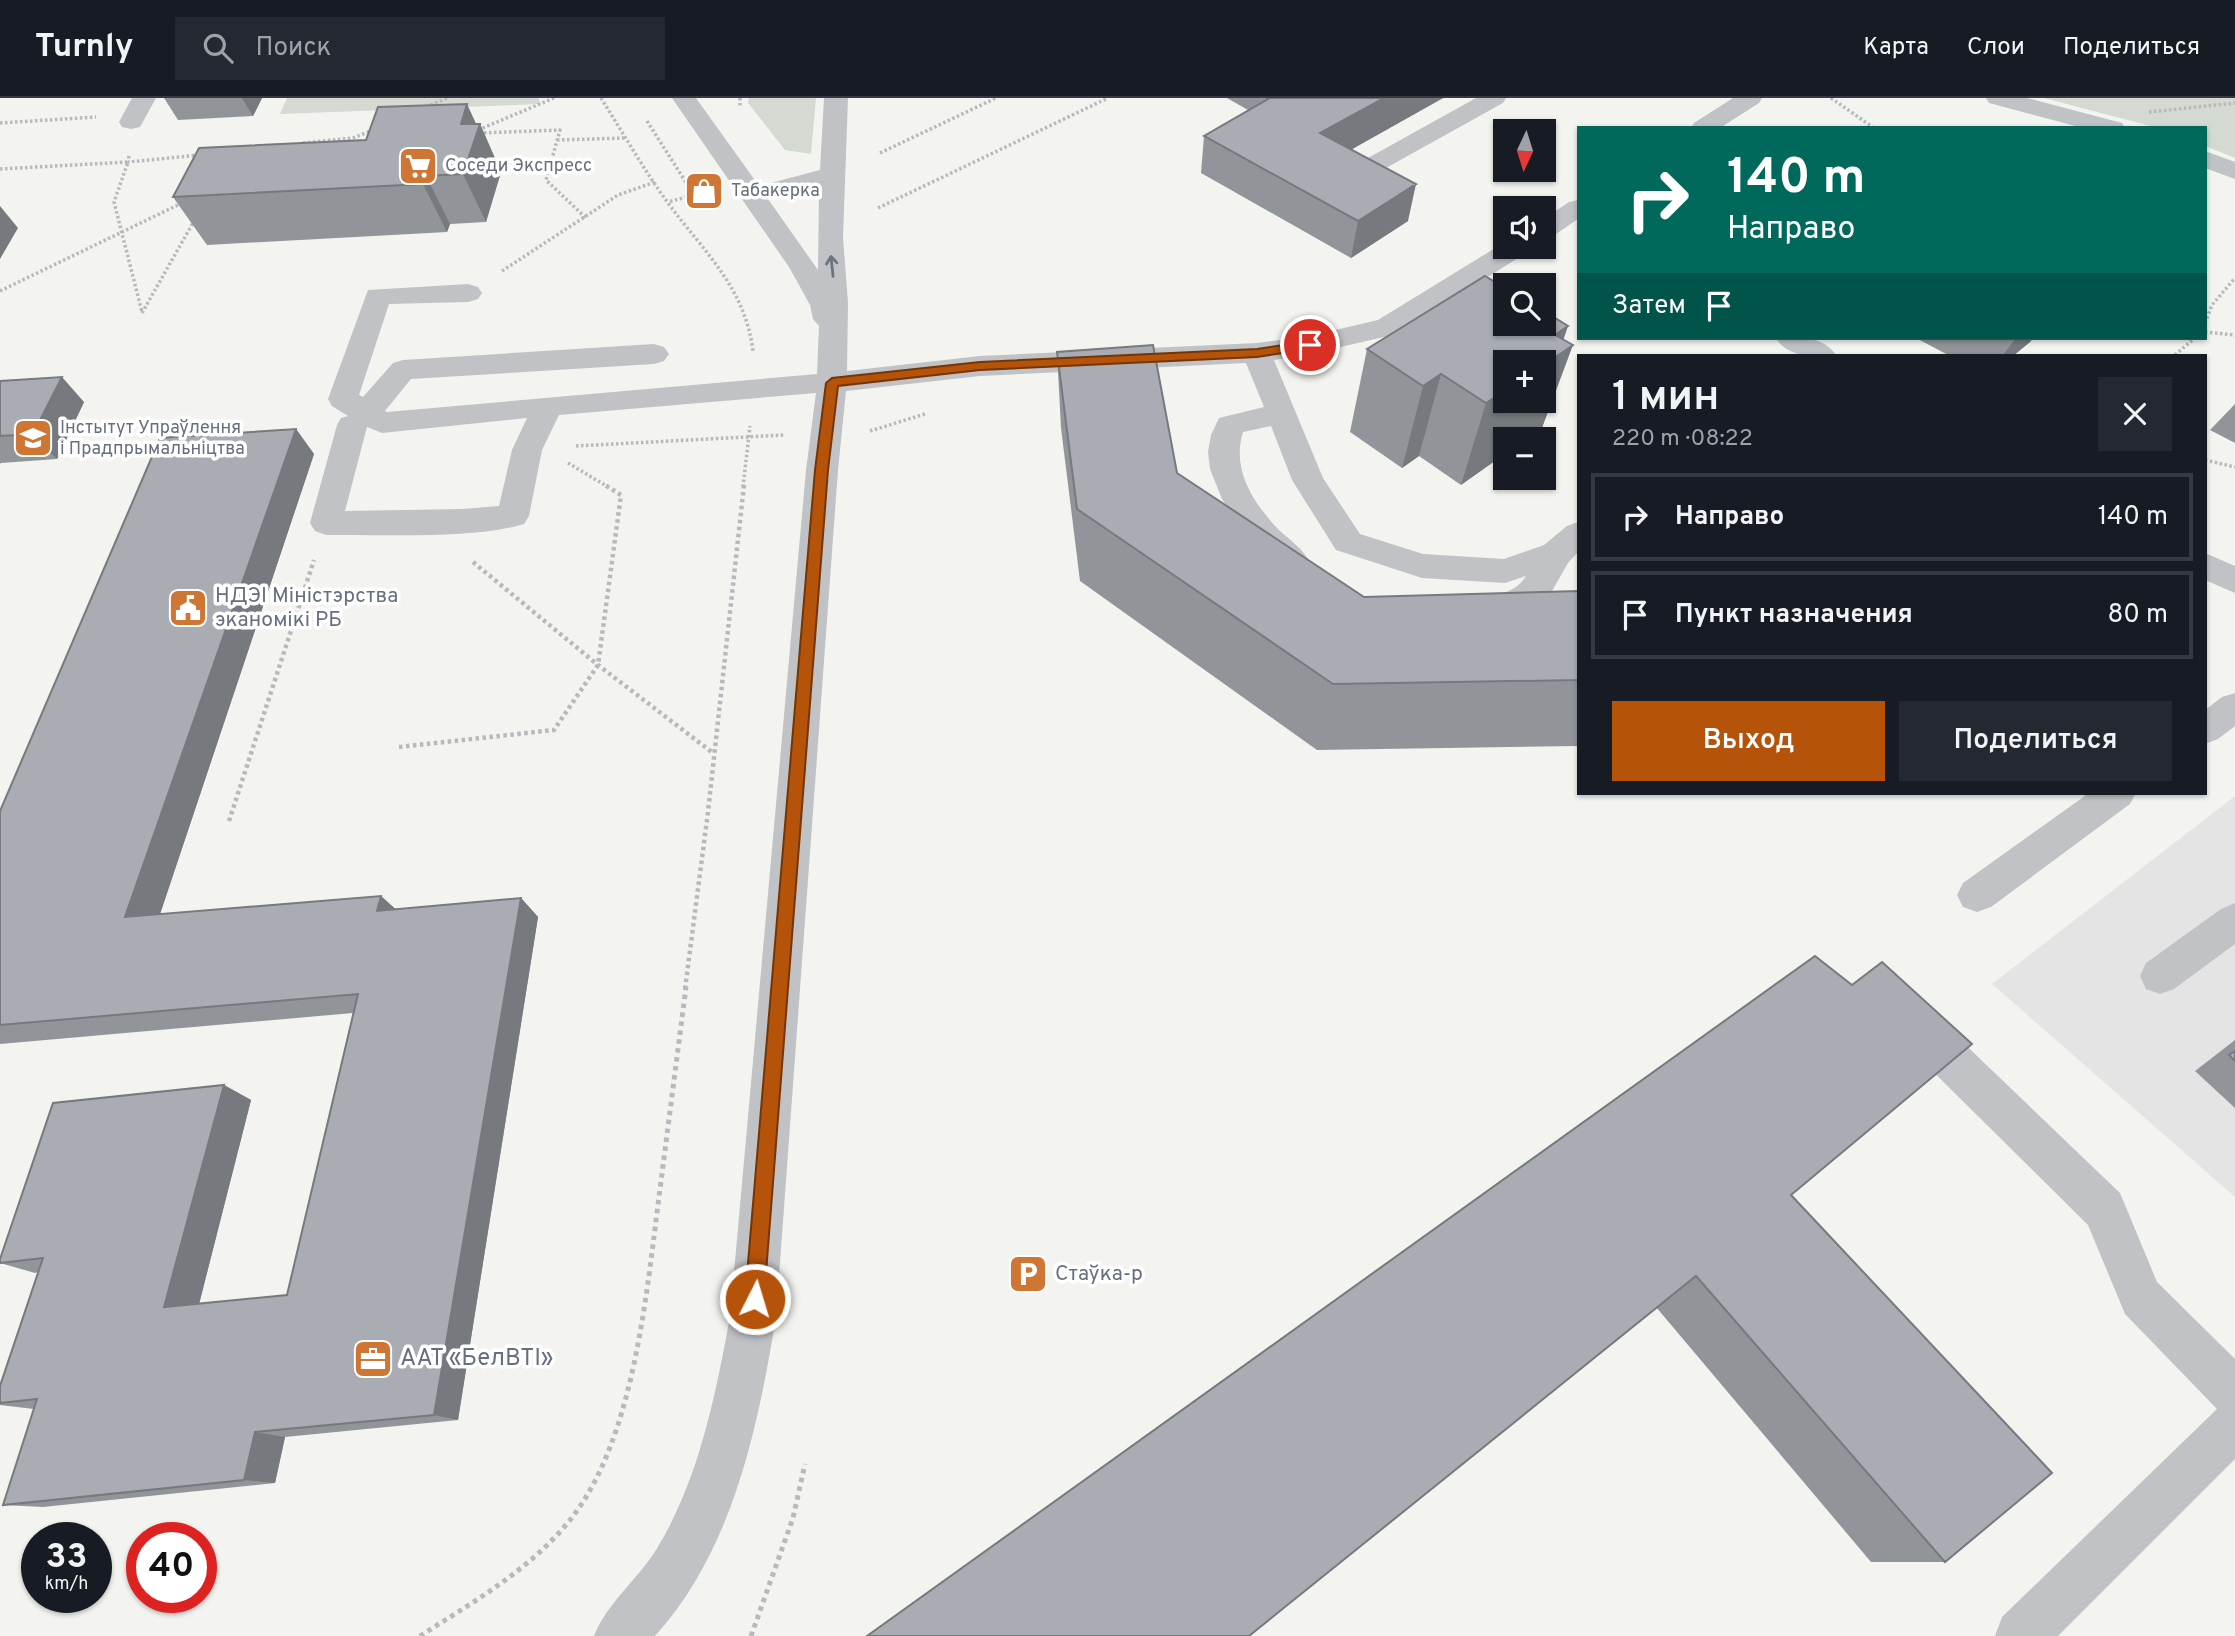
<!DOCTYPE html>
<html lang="ru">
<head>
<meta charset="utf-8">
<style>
  :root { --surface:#171b24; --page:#242831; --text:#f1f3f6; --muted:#9ea1a6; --line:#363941; --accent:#b45309 }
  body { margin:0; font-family:Overpass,sans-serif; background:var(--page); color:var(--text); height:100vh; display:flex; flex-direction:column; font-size:26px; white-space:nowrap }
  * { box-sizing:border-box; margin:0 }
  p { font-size:23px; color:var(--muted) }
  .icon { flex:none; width:38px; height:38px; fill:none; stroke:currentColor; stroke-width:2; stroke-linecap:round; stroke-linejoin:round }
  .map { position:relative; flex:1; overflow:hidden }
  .sheet { position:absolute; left:1577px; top:256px; width:630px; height:441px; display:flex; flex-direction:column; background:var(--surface); border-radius:0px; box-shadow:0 2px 5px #0004 }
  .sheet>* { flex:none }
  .guide { position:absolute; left:1577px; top:28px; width:630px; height:214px; border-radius:0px; box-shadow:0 2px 5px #0004; background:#00695c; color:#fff; overflow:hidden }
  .needle { width:46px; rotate:184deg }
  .tools { position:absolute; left:1493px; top:21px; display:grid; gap:14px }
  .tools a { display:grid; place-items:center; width:63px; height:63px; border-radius:0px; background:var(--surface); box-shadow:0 2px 5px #0004; font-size:35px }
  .speed { position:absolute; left:21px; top:1424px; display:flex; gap:14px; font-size:35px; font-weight:700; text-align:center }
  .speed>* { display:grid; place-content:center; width:91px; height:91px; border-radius:50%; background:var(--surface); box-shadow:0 2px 5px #0004; line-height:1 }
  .speed small { font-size:18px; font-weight:400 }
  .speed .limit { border:10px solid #d22; background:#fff; color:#111 }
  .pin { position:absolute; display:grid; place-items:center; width:60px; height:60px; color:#fff; margin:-30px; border:4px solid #fff; border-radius:50%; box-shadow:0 2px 7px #0007 }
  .me { position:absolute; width:77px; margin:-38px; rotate:5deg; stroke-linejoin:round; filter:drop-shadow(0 0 5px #0008) }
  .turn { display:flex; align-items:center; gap:24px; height:147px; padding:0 35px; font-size:32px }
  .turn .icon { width:91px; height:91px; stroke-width:2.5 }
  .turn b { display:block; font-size:49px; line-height:60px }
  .then { display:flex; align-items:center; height:66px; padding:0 35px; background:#0003; gap:14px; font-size:26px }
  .round { display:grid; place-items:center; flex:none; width:74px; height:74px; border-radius:0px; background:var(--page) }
  .headline { display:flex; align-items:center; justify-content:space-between; height:119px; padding:0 35px }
  h1 { font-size:42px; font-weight:600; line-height:52px }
  .action { display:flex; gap:14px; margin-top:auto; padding:14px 35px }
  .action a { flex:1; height:80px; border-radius:0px; background:var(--accent); color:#fff; font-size:28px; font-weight:600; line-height:80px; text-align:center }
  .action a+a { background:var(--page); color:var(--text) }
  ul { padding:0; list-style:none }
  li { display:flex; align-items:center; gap:21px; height:88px; margin:0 14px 10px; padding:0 21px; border:4px solid var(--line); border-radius:0px }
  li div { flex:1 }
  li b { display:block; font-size:26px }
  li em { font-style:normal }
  header { display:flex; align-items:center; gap:42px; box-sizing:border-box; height:98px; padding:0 35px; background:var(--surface); border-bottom:2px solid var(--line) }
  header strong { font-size:33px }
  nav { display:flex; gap:38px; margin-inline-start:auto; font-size:24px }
  .search { width:490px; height:63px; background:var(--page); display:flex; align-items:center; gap:18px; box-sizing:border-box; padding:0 24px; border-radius:0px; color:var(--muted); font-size:26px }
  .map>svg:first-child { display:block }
  .built { fill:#e4e4e4 }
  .green { fill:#d4dad2 }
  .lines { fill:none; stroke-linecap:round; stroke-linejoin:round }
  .path-far2 { stroke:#b7b9bc; stroke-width:3.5; stroke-dasharray:2.5 2.5; stroke-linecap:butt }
  .path-far1 { stroke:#b7b9bc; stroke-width:4.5; stroke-dasharray:3.5 3.5; stroke-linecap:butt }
  .path { stroke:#b7b9bc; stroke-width:5; stroke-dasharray:4.5 4.5; stroke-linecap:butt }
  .minor { fill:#c0c2c5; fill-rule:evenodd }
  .wall { fill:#91959a }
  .shaded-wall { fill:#76797d }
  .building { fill:#a9adb3; stroke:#76797d; stroke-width:2 }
  .oneway { stroke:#6a7382 }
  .route { fill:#b45309; stroke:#753606; stroke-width:2 }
  .labels { text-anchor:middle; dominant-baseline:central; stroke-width:7; stroke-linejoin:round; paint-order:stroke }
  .far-poi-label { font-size:18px; fill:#666f7e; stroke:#fff; text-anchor:start }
  .poi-label { font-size:21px; fill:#666f7e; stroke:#fff; text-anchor:start }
  .near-poi-label { font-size:24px; fill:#666f7e; stroke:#fff; text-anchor:start }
</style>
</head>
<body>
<header>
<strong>Turnly</strong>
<div class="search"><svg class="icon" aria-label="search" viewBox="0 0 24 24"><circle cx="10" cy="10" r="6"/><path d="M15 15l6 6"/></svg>Поиск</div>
<nav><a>Карта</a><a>Слои</a><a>Поделиться</a></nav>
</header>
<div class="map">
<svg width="2235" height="1538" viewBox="0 0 2235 1538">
  <rect width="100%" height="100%" fill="#f3f4f0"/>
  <path class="built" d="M2235 698V1099L1992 886Z"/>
  <path class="green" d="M287 0H538L541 6 280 16Z
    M749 0H816L811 56 785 52 748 5Z
    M2044 0H2235V60L2205 48V30H2158Z"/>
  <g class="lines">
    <path class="path-far2" d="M601 0C623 35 644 72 668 105 704 154 745 189 753 253
      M740 0V10
      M1831 0 1874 30
      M426 9 448 0
      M2149 14 2235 5
      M647 23 694 97 668 104
      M0 25 96 19
      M478 32 554 0
      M479 35 560 32 546 82 586 120
      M557 42 626 40
      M303 45 353 40 373 32
      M880 55 996 0
      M129 58 128 64 200 57
      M0 71 128 64 114 104 142 214
      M878 110 1108 0
      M502 173 618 97 655 84
      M0 193 182 105
      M142 215 194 123
      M2205 225 2212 207 2235 180
      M2205 234 2235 237
      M2175 257 2195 240
      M870 333 925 316
      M576 348 784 337
      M2205 362 2235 369
      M568 365 608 389
      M743 389 750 328"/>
    <path class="path-far1" d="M473 464 598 567 713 655
      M399 649 554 632 598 567 621 397 605 387
      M229 723 314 462
      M685 891 708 714 744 387"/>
    <path class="path" d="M420 1538C473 1504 530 1472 570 1422 634 1342 646 1198 659 1099 668 1029 677 959 686 889
      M751 1538 793 1420 805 1366"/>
    <path class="minor" d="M132 0H156L140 29 131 31 122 29 119 24Z
      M672 0H696L759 88 820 72 824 0H848L843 139 848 205 847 273 980 258 1257 245 1310 238 1378 222 1505 144V149H1529L1526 155 1397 236 1310 256 1274 262 1323 380 1360 436 1423 456 1504 461 1544 447 1567 428 1578 424V454L1568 465 1544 507 1487 529 1475 525 1470 516C1482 494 1513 501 1526 478L1505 485 1422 480 1336 452 1292 382 1271 328 1243 334C1231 372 1254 406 1279 432 1290 442 1302 450 1309 463L1305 472 1293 475 1281 472 1245 436 1222 401 1210 371 1208 354 1211 337 1219 320 1264 309 1246 265 980 278 846 293 838 372 776 1219C758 1329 733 1452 655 1538H594C607 1505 637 1482 656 1452 699 1382 715 1299 730 1219L806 372 816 295 559 317 542 352 529 418 524 426C471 442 383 436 326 437L315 433 310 425 337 327 341 320 348 318 332 308 328 301 368 192 468 186 478 189 482 195 478 201 468 204 389 206 359 297 363 299 393 265 403 262 654 246 664 249 669 256 664 263 654 266 411 281 385 313 387 314 817 276 819 228 813 221 810 207 789 169ZM819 88 818 172 768 101ZM527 320 512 352 499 408 462 411 345 413 367 329 382 335Z
      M1476 0H1506L1503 5 1359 85 1350 88 1341 85 1337 80 1341 75Z
      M1733 0H1762L1759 5 1720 30H1691L1694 25Z
      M1986 0H2027L2122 25 2125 30H2083L1989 5Z
      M2205 53 2235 64V81L2205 70Z
      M1578 102V121L1553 138 1544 140V121L1569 104Z
      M1776 240C1797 240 1822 236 1836 257 1815 258 1788 261 1776 240Z
      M2205 455 2235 468V495L2205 482Z
      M2235 595V628L2218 641 2205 646V612L2222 599Z
      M2089 695H2136L2130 706 1991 809 1977 814 1963 809 1957 797 1963 785Z
      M2235 805V846L2174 891 2160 896 2146 891 2140 878 2146 865 2221 811Z
      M1914 907 1929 912 2120 1095 2157 1184 2235 1261V1361L2058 1538H1995L2002 1519 2217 1311 2125 1216 2088 1127 1899 940 1893 926 1899 912Z"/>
  </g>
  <path class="wall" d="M164 0H262L253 18 178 22Z
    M1227 0H1443L1352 51 1408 123 1351 160 1201 75 1204 38 1248 12Z
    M476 26H480L501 74 486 124 450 126 447 134 207 147 173 99Z
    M1916 240H2033L2030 244 2014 257H1948Z
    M1563 242 1542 330 1526 341H1505L1461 387 1419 358 1402 370 1350 334 1367 251Z
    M1057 254 1177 375 1364 499 1578 493V648L1317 652 1080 483 1061 330Z
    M0 283 84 304 57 361 1 365 0 366Z
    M2235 306V345L2210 332Z
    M296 331 314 356 160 816 381 798 395 811 521 800 538 819 458 1322 285 1339 275 1385 43 1409 3 1407 34 1311 0 1307V1288L38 1174 35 1175 0 1165V1161L224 987 251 1002 199 1206 287 1197 353 915 0 946V713Z
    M2235 942V1010L2195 973Z
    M1791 1097 1945 1464H1871L1656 1209Z"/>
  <path class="shaded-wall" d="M242 0H262L253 18Z
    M1384 0H1443L1315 72 1320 35Z
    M467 6 478 30 480 26 501 74 486 124 463 76 461 26Z
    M426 78 450 126 447 134 423 86Z
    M1416 86 1408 123 1351 160 1358 123Z
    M0 108 18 130 0 161Z
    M1568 228 1558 258 1573 247 1542 330 1526 341H1505V356L1461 387 1486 305 1505 293V303H1544V267L1555 237Z
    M2016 240H2033L2030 244 2014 257H2003Z
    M1441 276 1419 358 1402 370 1423 288Z
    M62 279 84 304 57 361 33 336Z
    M296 331 314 356 153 837 125 819Z
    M381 798 401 816 377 813Z
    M521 800 538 819 458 1322 434 1317Z
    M224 987 251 1002 196 1218 164 1209Z
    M255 1334 285 1339 275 1385 244 1382Z"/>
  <path class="building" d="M1266 0H1384L1320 35 1416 86 1358 123 1204 38 1268 1Z
    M467 6 461 26H480L463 76 426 78 423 86 173 99 199 50 366 42 378 9Z
    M1485 178 1505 190V226H1544V213L1568 228 1555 237 1573 247 1544 267V264H1505V293L1486 305 1441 276 1423 288 1367 251Z
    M1153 247 1177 375 1364 499 1578 493V582L1333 586 1077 411 1057 254Z
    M62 279 33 336 0 338V283Z
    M296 331 125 819 381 798 377 813 521 800 434 1317 255 1334 244 1382 3 1407 37 1301 0 1305V1288L43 1160 0 1165V1161L53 1005 224 987 164 1209 287 1197 358 896 0 927V713L160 340Z
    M1815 858 1852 887 1882 864 1972 946 1791 1097 2052 1375 1945 1464 1696 1178 1249 1538H867Z
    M2235 953V963L2229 957Z"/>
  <defs><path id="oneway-shaft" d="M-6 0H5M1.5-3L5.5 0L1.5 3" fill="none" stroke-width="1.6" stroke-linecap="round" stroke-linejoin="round" transform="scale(1.75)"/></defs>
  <use class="oneway" href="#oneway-shaft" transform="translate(832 168) rotate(-96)"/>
  <path class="route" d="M1310 243 1316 247 1314 250 1257 259 980 272 838 288 828 372 764 1201 761 1208 755 1211 748 1208 745 1201 815 372 826 285 832 280 980 264 1257 251Z"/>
  <defs>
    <g id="supermarket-square" transform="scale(2.0125)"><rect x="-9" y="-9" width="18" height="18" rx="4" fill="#cf7635" stroke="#fff"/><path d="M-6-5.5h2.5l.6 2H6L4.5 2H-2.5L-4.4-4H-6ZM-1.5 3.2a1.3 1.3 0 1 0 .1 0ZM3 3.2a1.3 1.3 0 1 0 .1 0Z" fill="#fff"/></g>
    <g id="shop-square" transform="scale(2.0125)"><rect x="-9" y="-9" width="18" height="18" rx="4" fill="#cf7635" stroke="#fff"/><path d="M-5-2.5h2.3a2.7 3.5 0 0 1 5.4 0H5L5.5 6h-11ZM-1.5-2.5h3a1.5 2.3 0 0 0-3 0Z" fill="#fff"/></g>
    <g id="university-square" transform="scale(2.0125)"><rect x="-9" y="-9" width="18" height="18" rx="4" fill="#cf7635" stroke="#fff"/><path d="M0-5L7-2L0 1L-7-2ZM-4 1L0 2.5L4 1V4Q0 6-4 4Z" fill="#fff"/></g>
    <g id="civic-square" transform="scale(2.0125)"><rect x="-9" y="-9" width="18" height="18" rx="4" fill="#cf7635" stroke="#fff"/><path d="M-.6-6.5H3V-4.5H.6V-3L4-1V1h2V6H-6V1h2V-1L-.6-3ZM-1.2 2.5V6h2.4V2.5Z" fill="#fff"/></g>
    <g id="parking-square" transform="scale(2.0125)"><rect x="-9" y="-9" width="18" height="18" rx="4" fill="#cf7635" stroke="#fff"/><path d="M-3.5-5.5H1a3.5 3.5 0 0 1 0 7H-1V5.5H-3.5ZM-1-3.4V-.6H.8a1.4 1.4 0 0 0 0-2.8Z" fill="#fff"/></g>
    <g id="office-square" transform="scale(2.0125)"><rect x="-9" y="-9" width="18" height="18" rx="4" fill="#cf7635" stroke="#fff"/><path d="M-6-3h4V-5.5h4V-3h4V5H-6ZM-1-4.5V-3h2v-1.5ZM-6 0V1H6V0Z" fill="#fff"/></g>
  </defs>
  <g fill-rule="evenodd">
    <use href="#supermarket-square" x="418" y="68"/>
    <use href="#shop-square" x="704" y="93"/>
    <use href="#university-square" x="33" y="340"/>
    <use href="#civic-square" x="188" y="510"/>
    <use href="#parking-square" x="1028" y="1176"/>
    <use href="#office-square" x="373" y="1261"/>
  </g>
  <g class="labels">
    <g class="far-poi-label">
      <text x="445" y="68">Соседи Экспресс</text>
      <text x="731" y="93">Табакерка</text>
      <text x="60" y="330">Інстытут Упраўлення<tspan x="60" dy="21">і Прадпрымальніцтва</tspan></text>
    </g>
    <g class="poi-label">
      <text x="215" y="498">НДЭІ Міністэрства<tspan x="215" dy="24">эканомікі РБ</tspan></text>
      <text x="1055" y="1176">Стаўка-р</text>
    </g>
    <g class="near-poi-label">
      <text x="400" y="1261">ААТ «БелВТІ»</text>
    </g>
  </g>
</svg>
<div class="tools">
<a><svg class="needle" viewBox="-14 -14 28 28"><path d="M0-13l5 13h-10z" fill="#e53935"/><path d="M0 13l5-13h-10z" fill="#9ea1a6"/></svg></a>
<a><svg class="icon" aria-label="sound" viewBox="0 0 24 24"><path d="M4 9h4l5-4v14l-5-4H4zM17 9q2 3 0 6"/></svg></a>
<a><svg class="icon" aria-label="search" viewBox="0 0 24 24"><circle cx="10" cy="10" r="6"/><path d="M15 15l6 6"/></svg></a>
<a>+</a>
<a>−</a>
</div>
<div class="speed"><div>33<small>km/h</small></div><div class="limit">40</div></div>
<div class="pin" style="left:1310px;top:247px;background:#d93025"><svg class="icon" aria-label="arrive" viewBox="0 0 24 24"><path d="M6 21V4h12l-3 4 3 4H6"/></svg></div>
<svg class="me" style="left:755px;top:1201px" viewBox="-20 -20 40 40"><circle r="17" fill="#b45309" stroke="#fff" stroke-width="3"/><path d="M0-11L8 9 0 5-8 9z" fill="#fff"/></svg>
<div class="guide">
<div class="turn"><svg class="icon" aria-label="right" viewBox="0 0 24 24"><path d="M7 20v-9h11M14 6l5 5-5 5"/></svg><div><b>140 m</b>Направо</div></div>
<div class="then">Затем<svg class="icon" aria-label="arrive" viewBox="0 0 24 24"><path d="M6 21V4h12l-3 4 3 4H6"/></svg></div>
</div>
<section class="sheet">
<div class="headline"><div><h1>1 мин</h1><p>220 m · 08:22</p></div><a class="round"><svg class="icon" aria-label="close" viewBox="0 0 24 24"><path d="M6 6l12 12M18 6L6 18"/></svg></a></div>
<ul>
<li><svg class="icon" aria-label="right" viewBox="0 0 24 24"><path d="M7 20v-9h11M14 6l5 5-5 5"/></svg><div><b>Направо</b></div><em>140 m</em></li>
<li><svg class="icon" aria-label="arrive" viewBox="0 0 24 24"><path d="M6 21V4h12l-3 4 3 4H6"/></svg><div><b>Пункт назначения</b></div><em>80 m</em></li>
</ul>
<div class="action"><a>Выход</a><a>Поделиться</a></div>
</section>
</div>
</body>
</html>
